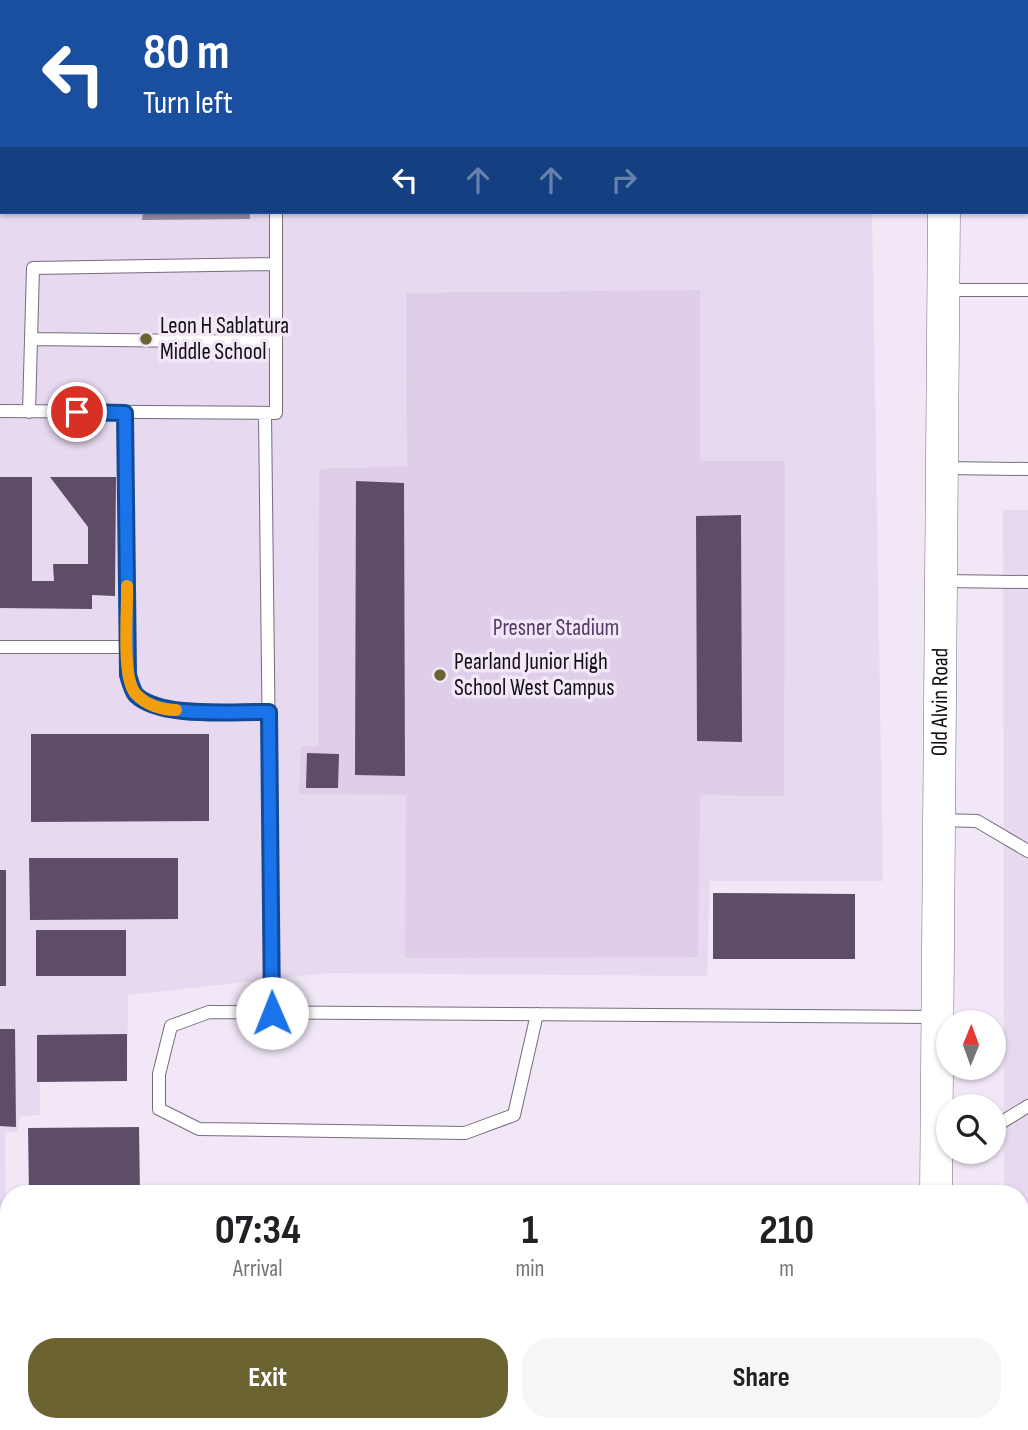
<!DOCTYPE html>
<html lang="en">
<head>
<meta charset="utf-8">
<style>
  :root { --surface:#fff; --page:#f6f6f6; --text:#202124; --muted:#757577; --accent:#6b6431 }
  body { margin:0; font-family:"Sofia Sans Condensed",sans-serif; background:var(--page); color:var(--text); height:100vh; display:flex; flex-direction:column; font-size:26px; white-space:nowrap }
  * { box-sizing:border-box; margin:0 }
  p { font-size:23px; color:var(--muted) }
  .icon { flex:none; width:38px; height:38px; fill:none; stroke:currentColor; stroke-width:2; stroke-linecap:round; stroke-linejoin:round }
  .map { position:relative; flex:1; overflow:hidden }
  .side { position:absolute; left:0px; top:1185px; width:1029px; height:247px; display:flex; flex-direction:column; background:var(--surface); border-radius:28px 28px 0 0; box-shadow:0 2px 5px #0004 }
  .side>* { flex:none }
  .guide { position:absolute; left:0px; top:0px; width:1029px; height:214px; box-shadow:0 2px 5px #0004; background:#1a4fa0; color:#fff; overflow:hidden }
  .needle { width:46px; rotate:1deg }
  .fabs { position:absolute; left:936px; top:1010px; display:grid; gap:14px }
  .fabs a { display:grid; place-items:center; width:70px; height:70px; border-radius:50%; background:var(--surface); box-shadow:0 2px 5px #0004; font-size:35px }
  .pin { position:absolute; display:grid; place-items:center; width:60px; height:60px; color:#fff; margin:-30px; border:4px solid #fff; border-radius:50%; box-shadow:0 2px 7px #0007 }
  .me { position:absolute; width:77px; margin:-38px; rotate:359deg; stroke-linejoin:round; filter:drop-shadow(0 0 5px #0008) }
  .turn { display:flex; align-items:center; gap:24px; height:147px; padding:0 28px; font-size:32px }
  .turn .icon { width:91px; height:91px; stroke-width:2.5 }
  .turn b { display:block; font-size:49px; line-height:60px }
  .lanes { display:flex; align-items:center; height:66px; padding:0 28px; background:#0003; justify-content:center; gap:35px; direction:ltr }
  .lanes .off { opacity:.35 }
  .eta { display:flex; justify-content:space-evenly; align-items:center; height:119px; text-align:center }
  .eta b { font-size:42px; font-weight:700; line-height:49px }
  .cta { display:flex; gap:14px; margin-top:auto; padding:14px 28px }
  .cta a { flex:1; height:80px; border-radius:28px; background:var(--accent); color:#fff; font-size:28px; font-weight:700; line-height:80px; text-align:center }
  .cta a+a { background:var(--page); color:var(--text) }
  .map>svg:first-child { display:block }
  .built { fill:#e7d9f0 }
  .green { fill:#decee9 }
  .water { fill:#9a88a5 }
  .building { fill:#5e4d68 }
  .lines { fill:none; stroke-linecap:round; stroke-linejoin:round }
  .service-casing { stroke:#756d7b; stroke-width:14 }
  .tertiary-casing { stroke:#756d7b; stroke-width:33 }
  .service { stroke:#fff; stroke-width:12 }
  .tertiary { stroke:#fff; stroke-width:32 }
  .route-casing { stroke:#114b97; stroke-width:18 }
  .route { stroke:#1a73e8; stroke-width:12 }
  .slow { stroke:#f59e0b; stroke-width:12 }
  .poi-dot { fill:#6b6431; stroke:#f1e7f7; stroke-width:2.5 }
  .labels { text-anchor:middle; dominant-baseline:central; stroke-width:7; stroke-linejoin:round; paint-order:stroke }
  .poi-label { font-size:23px; fill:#120e14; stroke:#f1e7f7; text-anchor:start }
  .park-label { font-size:23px; fill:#533863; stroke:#f1e7f7 }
  .street-label { font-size:23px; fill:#120e14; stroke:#f1e7f7 }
</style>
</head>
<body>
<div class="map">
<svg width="1028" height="1430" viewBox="0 0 1028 1430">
  <rect width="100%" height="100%" fill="#f1e7f7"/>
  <path class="built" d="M0 17 2 212H872L883 881H710L707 976 329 973 128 995 127 1081 40 1082V1115L20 1116 17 1131 5 1133 6 1355H0Z
    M1003 510H1028V1382H1020V1194L1004 1193Z"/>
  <path class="green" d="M0 148 2 212 116 213 0 214Z
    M700 290V461H785L784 796 700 795 698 957 405 958 406 795 299 794 301 746H318L319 469 407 466 406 293Z"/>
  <path class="water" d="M143 212H250V219L142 220Z"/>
  <path class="building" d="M0 477H32V581H54L53 564H88V527L50 477H116L115 596 92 595V609L0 608Z
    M356 481 404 483 405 776 355 775Z
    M741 515 742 742 697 741 696 516Z
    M31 734H209V821L31 822Z
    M307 753 339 754 338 788H306Z
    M29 858H178V919L30 920Z
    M0 870H6V986H0Z
    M713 893 855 894V959H713Z
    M36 930H126V976H36Z
    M0 1029H15L16 1127 0 1126Z
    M127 1034V1081L37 1082V1035Z
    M139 1127 140 1194H29L28 1128Z"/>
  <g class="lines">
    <g class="service-casing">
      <path id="service" d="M275 0V2
        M944 290H1028
        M31 339 276 342
        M0 411 276 413V212
        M29 412 33 268 276 264
        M125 413 128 675C130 682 131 690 136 695 161 719 235 711 269 712
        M265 413 272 1013
        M944 468 1028 469
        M943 581 1028 582
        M0 647H128
        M939 820 977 821 1028 851
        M537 1014 514 1115 465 1133 199 1129 159 1109V1074L171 1026 209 1012 937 1017
        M994 1127 1028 1106
        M1020 1239H1028
        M1020 1314 1028 1315"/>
    </g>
    <g class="tertiary-casing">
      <g id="tertiary">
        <path d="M945 2V0"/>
        <path id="s1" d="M936 1194 944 212"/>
        <path d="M935 1430V1423"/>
      </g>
    </g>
    <use href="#service" class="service"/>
    <use href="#tertiary" class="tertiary"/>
  </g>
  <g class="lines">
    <g class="route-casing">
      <path id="route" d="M77 412 125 413 128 675C130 681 132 690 136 695 161 719 235 711 269 712L272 1013"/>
    </g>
    <use href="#route" class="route"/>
    <path class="slow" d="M127 586C128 609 121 679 136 694 146 705 162 710 176 710"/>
  </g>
  <g class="poi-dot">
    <circle cx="146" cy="339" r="7"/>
    <circle cx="440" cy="675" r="7"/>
  </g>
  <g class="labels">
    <g class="poi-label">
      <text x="160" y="326">Leon H Sablatura<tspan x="160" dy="26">Middle School</tspan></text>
      <text x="454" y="662">Pearland Junior High<tspan x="454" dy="26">School West Campus</tspan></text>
    </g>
    <g class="park-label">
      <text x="556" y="628">Presner Stadium</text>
    </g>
    <g class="street-label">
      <text stroke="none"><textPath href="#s1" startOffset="492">Old Alvin Road</textPath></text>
    </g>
  </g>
</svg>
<div class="fabs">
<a><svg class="needle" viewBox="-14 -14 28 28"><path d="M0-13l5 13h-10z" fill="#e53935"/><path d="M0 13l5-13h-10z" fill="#757577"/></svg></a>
<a><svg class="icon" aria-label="search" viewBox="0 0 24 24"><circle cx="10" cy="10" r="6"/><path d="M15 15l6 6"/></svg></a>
</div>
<div class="pin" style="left:77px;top:412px;background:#d93025"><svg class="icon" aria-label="arrive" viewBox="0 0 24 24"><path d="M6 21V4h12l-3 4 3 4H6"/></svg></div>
<svg class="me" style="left:272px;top:1013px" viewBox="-20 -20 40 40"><circle r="19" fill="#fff"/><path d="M0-13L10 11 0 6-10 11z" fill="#1a73e8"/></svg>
<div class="guide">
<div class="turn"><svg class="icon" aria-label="left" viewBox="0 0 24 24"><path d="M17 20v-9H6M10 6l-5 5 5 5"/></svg><div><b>80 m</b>Turn left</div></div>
<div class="lanes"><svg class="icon" aria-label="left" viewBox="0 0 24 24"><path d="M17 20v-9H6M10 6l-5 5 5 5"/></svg><svg class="icon off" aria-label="ahead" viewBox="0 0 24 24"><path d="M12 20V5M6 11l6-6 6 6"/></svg><svg class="icon off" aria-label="ahead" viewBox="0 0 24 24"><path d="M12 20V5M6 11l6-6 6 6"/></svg><svg class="icon off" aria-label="right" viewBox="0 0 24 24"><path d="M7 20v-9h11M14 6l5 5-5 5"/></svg></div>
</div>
<section class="side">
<div class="eta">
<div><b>07:34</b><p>Arrival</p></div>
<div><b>1</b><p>min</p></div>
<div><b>210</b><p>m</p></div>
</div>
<div class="cta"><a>Exit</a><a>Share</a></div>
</section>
</div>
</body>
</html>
